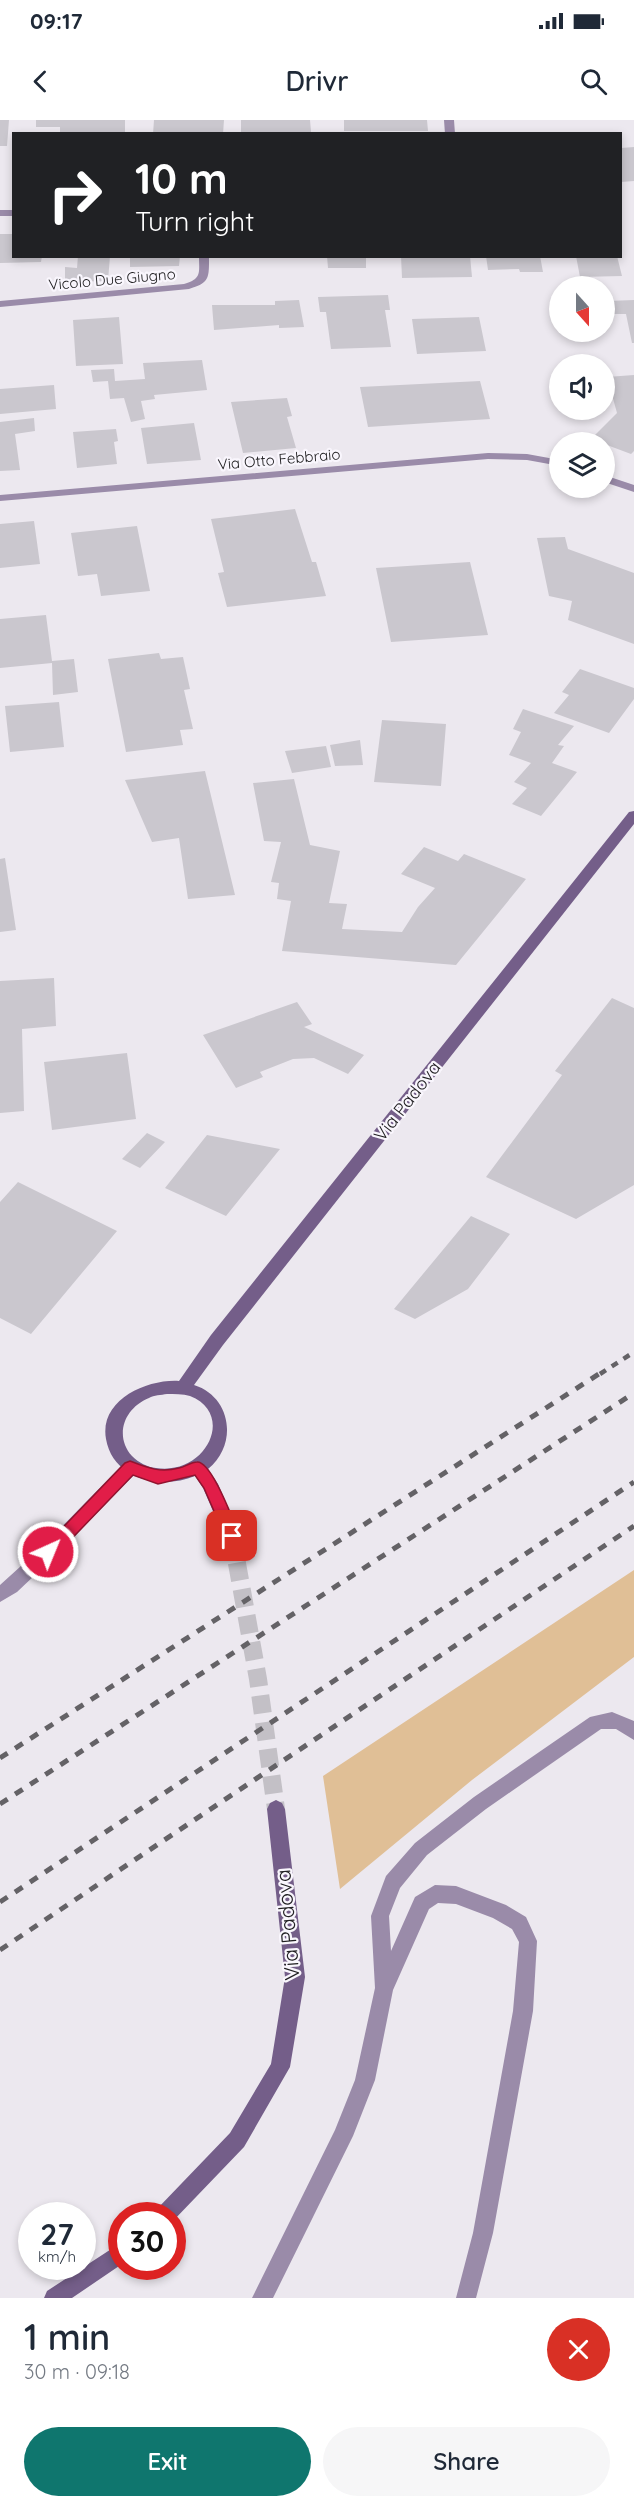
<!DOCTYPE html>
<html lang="en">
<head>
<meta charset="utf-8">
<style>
  :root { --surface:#fff; --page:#f6f6f7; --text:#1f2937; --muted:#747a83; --accent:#0f766e }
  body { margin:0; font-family:Quicksand,sans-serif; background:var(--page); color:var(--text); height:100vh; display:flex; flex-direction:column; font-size:22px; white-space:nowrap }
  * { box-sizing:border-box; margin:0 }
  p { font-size:20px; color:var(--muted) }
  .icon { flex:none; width:33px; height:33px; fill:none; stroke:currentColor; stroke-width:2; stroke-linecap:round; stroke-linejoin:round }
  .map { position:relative; height:2178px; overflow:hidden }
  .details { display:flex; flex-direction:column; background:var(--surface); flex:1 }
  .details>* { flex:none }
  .top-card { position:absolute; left:12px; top:12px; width:610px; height:126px; border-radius:0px; box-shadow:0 3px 9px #0003; background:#202124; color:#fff; overflow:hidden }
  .needle { width:39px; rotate:159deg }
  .fabs { position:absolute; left:549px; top:156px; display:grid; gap:12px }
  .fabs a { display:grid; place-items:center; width:66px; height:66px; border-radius:50%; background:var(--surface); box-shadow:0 3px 9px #0003; font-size:30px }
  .speed { position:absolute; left:18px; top:2082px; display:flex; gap:12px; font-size:30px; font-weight:700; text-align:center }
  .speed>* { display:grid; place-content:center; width:78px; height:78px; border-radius:50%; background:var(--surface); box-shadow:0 3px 9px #0003; line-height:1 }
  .speed small { font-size:15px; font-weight:400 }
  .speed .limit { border:9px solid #d22; background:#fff; color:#111 }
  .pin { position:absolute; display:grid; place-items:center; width:51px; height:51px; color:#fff; margin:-26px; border-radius:12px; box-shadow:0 3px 9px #0006 }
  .me { position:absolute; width:66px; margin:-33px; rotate:44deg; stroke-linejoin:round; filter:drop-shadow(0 0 4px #0008) }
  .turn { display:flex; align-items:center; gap:21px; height:126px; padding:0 24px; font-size:27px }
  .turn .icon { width:78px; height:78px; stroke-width:2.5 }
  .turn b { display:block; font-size:42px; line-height:51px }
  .round { display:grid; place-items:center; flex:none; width:63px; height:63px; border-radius:32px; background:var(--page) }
  .headline { display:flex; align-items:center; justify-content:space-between; height:102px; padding:0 24px }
  h1 { font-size:36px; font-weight:600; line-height:45px }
  .cta { display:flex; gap:12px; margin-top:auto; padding:12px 24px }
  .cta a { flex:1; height:69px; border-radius:36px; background:var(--accent); color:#fff; font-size:24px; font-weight:600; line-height:69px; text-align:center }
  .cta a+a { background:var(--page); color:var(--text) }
  .status { display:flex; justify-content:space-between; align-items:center; height:42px; padding:0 30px; background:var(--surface); direction:ltr }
  .status svg { height:16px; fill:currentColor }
  header { display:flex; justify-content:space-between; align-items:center; height:78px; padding:0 24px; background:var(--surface); font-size:27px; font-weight:600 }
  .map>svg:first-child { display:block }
  .green { fill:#e0bf96 }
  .building { fill:#cac7ce }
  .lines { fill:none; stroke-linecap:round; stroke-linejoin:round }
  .secondary-tunnel { stroke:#c3c0c6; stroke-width:18; stroke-dasharray:18 9; stroke-linecap:butt }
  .lane { fill:#9a8ba9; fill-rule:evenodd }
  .street { fill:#9a8ba9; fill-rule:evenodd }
  .secondary { fill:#745e89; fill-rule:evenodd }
  .rail-far1 { stroke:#646266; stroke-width:4.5; stroke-dasharray:7 7; stroke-linecap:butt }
  .rail { stroke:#646266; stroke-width:5; stroke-dasharray:9 9; stroke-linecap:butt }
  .route { fill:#e11d48; stroke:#92132f; stroke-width:1.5 }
  .labels { text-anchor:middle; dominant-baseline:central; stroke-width:4.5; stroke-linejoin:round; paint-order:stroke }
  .far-street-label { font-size:15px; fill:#212022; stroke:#f9f6fd }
  .street-label { font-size:18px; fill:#212022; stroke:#f9f6fd }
  .near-street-label { font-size:21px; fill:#212022; stroke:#f9f6fd }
</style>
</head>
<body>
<div class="status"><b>09:17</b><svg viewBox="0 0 49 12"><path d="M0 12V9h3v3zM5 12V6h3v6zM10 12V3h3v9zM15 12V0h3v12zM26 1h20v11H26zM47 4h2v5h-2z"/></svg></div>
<header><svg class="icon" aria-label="back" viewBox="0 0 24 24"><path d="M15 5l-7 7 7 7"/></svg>Drivr<svg class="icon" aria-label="search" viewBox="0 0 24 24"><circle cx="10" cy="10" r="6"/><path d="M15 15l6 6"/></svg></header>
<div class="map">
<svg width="634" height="2178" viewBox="0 0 634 2178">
  <rect width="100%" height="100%" fill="#ece8ef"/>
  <path class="green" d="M634 1450V1537L472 1660 340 1769 323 1656Z"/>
  <path class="building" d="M0 0H9L7 26H0Z
    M36 0H125V14H60V7H36Z
    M154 0H224L223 14H153Z
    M241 0H310L311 12H241Z
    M344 0H427L428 11H344Z
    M634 27V61L621 62V28Z
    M0 114H14V136H42L41 142 0 143Z
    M78 136H110L108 161 65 162V147L77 148Z
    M130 136H180L179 146 130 147Z
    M327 136H366V148H328Z
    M401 136H470L472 157 402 158Z
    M486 136H540L543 152H520L519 149 488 150Z
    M576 136H617L622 156 580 157Z
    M388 175 390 190H385L391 227 331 229 326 192H320L318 177Z
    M299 180 304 207 279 208V205L214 210 212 185H275V181Z
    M634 180V223H632L626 194H610L608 181Z
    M119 197 123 244 76 246 73 200Z
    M479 197 486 231 417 234 412 199Z
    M202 240 207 270 154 275 155 279 141 281 145 299 131 302 124 278 110 279 108 261 93 262 91 250 114 249 115 261 145 259 143 243Z
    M634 255V331L631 334 591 319 617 293 607 257Z
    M480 261 490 299 368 307 360 267Z
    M54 265 56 289 0 294V269Z
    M287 278 292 296 287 297 296 328 243 333 231 282Z
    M34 298 35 311 15 314 20 350 0 351V302Z
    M194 303 201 340 147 344 141 308Z
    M116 309 118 321 114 322 117 344 77 348 73 312Z
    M295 389 312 442H316L326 476 227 487 218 453 224 452 211 399Z
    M34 401 40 444 0 448V404Z
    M137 406 150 471 101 476 97 454 78 456 71 413Z
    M565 417 568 429 634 453V524L568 500 572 481 549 476 537 418Z
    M470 442 488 515 391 522 376 448Z
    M46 495 52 541 74 539 78 572 53 575 52 543 0 548V499Z
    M159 533 161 539 183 537 190 569 184 570 193 609 180 610 183 625 126 632 108 539Z
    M580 549 634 568V579L609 613 554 593 569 575 562 572Z
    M59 582 64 627 10 632 5 586Z
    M523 589 574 606 558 625 564 626 552 643 577 652 541 696 512 684 527 668 514 662 531 643 509 635 521 612 513 609Z
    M382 600 446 604 441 666 374 662Z
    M360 620 363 645 335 646 330 625Z
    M326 626 331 647 292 653 285 631Z
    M205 651 235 775 188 779 179 718 152 722 125 660Z
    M294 659 310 725 340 731 329 783 347 784 342 809 402 812 418 787 435 768 401 754 424 727 458 741 464 734 526 759 456 845 282 831 291 781 277 779 279 763 271 762 281 722 264 721 253 663Z
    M5 738 16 810 0 812V739Z
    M54 858 56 906 22 909 24 991 0 993V861Z
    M612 878 634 888V1065L576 1099 486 1057 562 955 555 951Z
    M297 882 312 904 304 907 364 935 348 954 314 938 293 939 260 952 263 957 236 968 203 915Z
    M127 933 136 999 52 1010 44 942Z
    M147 1013 165 1022 140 1048 122 1039Z
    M207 1015 280 1029 226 1096 165 1068Z
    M18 1062 117 1111 31 1214 0 1198V1082Z
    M471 1096 510 1114 468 1169 415 1199 394 1189Z"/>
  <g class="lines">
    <path class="secondary-tunnel" d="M232 1416 258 1559 276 1689"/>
    <path class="lane" d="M612 1592 634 1601V1620L616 1609H601L486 1689 427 1735 400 1768 389 1796 391 1831 415 1777 435 1765 456 1766 506 1785 526 1797 537 1821 533 1891 493 2113 476 2178H456L473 2113 513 1891 519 1822 512 1809 493 1798 456 1784 438 1783 429 1789 393 1870 375 1960 353 2016 273 2178H252L335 2010 355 1960 375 1868 371 1796 386 1756 415 1723 474 1677 590 1597Z"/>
    <path class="street" d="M444 0H454L455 14H445Z
      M0 90H14V96H0Z
      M199 136H209C209 158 210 163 189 169L0 187V181L184 164C202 159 199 153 199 136Z
      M488 333 527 334 560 340V346L527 340 488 339 0 381V375Z
      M604 355 634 365V372L604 362Z
      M130 1341 136 1343 138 1348 136 1353 54 1437 17 1472 0 1482V1465L42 1427 124 1343Z"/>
    <path class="secondary" d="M634 691V704L223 1225 194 1265C232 1277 238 1325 208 1349L218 1364 240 1416 238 1421 232 1423 226 1421 203 1368 195 1356C162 1370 113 1360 106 1319 99 1280 147 1259 179 1261L211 1215 629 692ZM167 1274C174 1274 183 1274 190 1276 236 1294 206 1356 156 1348 147 1347 139 1343 132 1336 114 1316 124 1288 149 1278 154 1275 161 1275 167 1274Z
      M276 1680 282 1683 285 1689 305 1857 290 1947 244 2027 172 2102V2096H154L157 2089 230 2013 271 1944 285 1857 267 1689 270 1683Z
      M122 2122V2144L72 2178H44L47 2171Z"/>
    <path class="rail-far1" d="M600 1254 634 1232"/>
    <path class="rail" d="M0 1638 602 1252
      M0 1684 634 1273
      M0 1782 634 1362
      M0 1830 634 1406"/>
  </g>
  <path class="route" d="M130 1341C148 1348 160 1353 179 1348 185 1347 191 1342 197 1342 212 1341 234 1403 240 1416L238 1421 232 1423 227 1421 204 1368 195 1355 158 1364 133 1355 54 1437 48 1439 43 1437 41 1432 43 1428 125 1343Z"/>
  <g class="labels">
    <g class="far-street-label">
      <text transform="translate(112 159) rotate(-5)">Vicolo Due Giugno</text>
      <text transform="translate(279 339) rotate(-5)">Via Otto Febbraio</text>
    </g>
    <g class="street-label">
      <text transform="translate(407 981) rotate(-52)">Via Padova</text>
    </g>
    <g class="near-street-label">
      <text transform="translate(287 1805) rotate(-95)">Via Padova</text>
    </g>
  </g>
</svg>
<div class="fabs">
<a><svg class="needle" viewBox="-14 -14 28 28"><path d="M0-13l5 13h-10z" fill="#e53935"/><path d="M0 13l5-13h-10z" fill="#747a83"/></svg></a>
<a><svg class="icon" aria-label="sound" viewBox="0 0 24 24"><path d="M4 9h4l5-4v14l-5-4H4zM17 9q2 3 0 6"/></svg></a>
<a><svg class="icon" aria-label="layers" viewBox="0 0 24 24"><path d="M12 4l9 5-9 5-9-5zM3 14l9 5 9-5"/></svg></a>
</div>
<div class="speed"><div>27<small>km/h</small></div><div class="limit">30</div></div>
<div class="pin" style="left:232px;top:1416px;background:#d93025"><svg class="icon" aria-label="arrive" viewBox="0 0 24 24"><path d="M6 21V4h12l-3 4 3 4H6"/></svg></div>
<svg class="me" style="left:48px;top:1432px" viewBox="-20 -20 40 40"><circle r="17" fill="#e11d48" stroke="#fff" stroke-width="3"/><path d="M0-11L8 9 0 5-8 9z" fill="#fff"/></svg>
<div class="top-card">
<div class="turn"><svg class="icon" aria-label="right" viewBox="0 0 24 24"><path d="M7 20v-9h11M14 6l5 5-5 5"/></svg><div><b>10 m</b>Turn right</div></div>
</div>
</div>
<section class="details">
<div class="headline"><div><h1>1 min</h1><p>30 m · 09:18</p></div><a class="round" style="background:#d93025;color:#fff"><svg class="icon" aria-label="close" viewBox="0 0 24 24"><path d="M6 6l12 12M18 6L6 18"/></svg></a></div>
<div class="cta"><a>Exit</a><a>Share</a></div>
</section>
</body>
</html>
